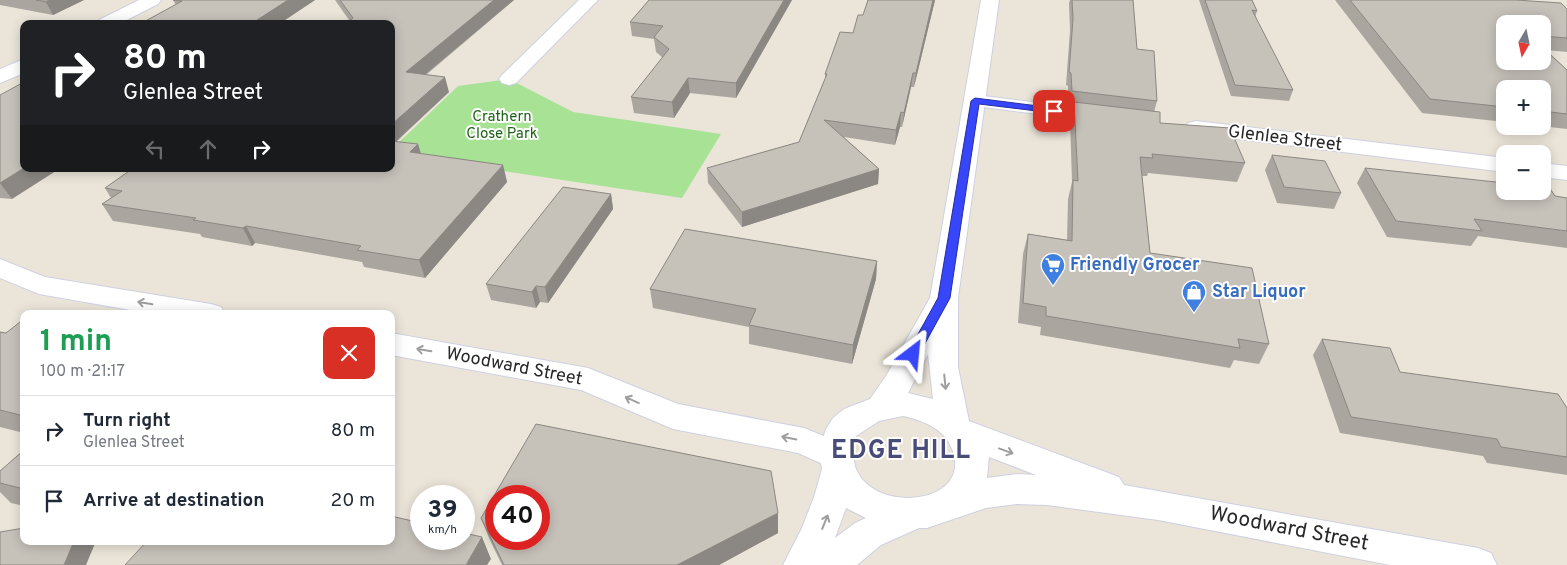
<!DOCTYPE html>
<html lang="en">
<head>
<meta charset="utf-8">
<style>
  :root { --surface:#fff; --page:#f6f6f7; --text:#1f2937; --muted:#747a83; --line:#e0e1e3 }
  body { margin:0; font-family:Overpass,sans-serif; background:var(--page); color:var(--text); height:100vh; display:flex; flex-direction:column; font-size:19px; white-space:nowrap }
  * { box-sizing:border-box; margin:0 }
  p { font-size:16px; color:var(--muted) }
  .icon { flex:none; width:28px; height:28px; fill:none; stroke:currentColor; stroke-width:2; stroke-linecap:round; stroke-linejoin:round }
  .map { position:relative; flex:1; overflow:hidden }
  .panel { position:absolute; left:20px; top:310px; width:375px; height:235px; display:flex; flex-direction:column; background:var(--surface); border-radius:10px; box-shadow:0 2px 12px #0003 }
  .panel>* { flex:none }
  .banner { position:absolute; left:20px; top:20px; width:375px; height:152px; border-radius:10px; box-shadow:0 2px 12px #0003; background:#202124; color:#fff; overflow:hidden }
  .needle { width:32px; rotate:189deg }
  .tools { position:absolute; left:1496px; top:15px; display:grid; gap:10px }
  .tools a { display:grid; place-items:center; width:55px; height:55px; border-radius:10px; background:var(--surface); box-shadow:0 2px 12px #0003; font-size:25px }
  .speed { position:absolute; left:410px; top:485px; display:flex; gap:10px; font-size:25px; font-weight:700; text-align:center }
  .speed>* { display:grid; place-content:center; width:65px; height:65px; border-radius:50%; background:var(--surface); box-shadow:0 2px 12px #0003; line-height:1 }
  .speed small { font-size:12px; font-weight:400 }
  .speed .limit { border:8px solid #d22; background:#fff; color:#111 }
  .pin { position:absolute; display:grid; place-items:center; width:42px; height:42px; color:#fff; margin:-21px; border-radius:10px; box-shadow:0 2px 8px #0006 }
  .me { position:absolute; width:55px; margin:-28px; rotate:29deg; stroke-linejoin:round; filter:drop-shadow(0 0 4px #0008) }
  .turn { display:flex; align-items:center; gap:18px; height:105px; padding:0 20px; font-size:22px }
  .turn .icon { width:65px; height:65px; stroke-width:2.5 }
  .turn b { display:block; font-size:35px; line-height:42px }
  .lanes { display:flex; align-items:center; height:48px; padding:0 20px; background:#0003; justify-content:center; gap:25px; direction:ltr }
  .lanes .off { opacity:.35 }
  .round { display:grid; place-items:center; flex:none; width:52px; height:52px; border-radius:10px; background:var(--page) }
  .head { display:flex; align-items:center; justify-content:space-between; height:85px; padding:0 20px }
  h1 { font-size:30px; font-weight:700; line-height:38px; color:#1e9e55 }
  ul { padding:0; list-style:none }
  li { display:flex; align-items:center; gap:15px; height:70px; padding:0 20px; border-top:1px solid var(--line) }
  li div { flex:1 }
  li b { display:block; font-size:19px }
  li em { font-style:normal }
  .map>svg:first-child { display:block }
  .green { fill:#a7e295 }
  .lines { fill:none; stroke-linecap:round; stroke-linejoin:round }
  .street-casing { stroke:#ced0e1; stroke-width:2 }
  .secondary-casing { stroke:#ced0e1; stroke-width:2 }
  .street { fill:#fff; fill-rule:evenodd }
  .secondary { fill:#fff; fill-rule:evenodd }
  .wall { fill:#aaa69f; fill-rule:evenodd }
  .shaded-wall { fill:#8b8782 }
  .building { fill:#c6c1b9; stroke:#8b8782; fill-rule:evenodd }
  .oneway { stroke:#9e9e9e }
  .route { fill:#3746f9; stroke:#242ea2 }
  .labels { text-anchor:middle; dominant-baseline:central; stroke-width:4; stroke-linejoin:round; paint-order:stroke }
  .far-park-label { font-size:15px; fill:#206319; stroke:#fff }
  .street-label { font-size:18px; fill:#282828; stroke:#fff }
  .shop-label { font-size:18px; font-weight:bold; fill:#366cbe; stroke:#fff; text-anchor:start }
  .near-street-label { font-size:21px; fill:#282828; stroke:#fff }
  .near-district-label { font-size:26px; font-weight:bold; letter-spacing:1px; fill:#494c78; stroke:#fff }
</style>
</head>
<body>
<div class="map">
<svg width="1567" height="565" viewBox="0 0 1567 565">
  <rect width="100%" height="100%" fill="#ebe5d9"/>
  <path class="green" d="M509 79 573 112 721 134 682 198 391 154V150L458 86Z"/>
  <g class="lines">
    <g class="street-casing">
      <path id="street" d="M139 0H161L158 4 119 24H96L99 20Z
        M579 0H598L516 83 509 85 502 83 499 79 502 75Z
        M24 59V73L0 83V69Z
        M975 95 1109 111 1117 112 1120 117 1117 122 1109 123 968 105 965 101 968 97Z
        M1196 121 1505 158V172L1188 133 1185 128 1188 123Z
        M1542 163 1567 166V180L1542 177Z
        M0 259 45 277 211 304 221 307 225 314H153L39 294 0 278Z
        M391 333 588 368 678 404 804 428 846 445 851 455 846 465 834 469 798 453 673 429 581 390 391 355Z"/>
    </g>
    <g class="secondary-casing">
      <path id="secondary" d="M981 0H999L958 298V367L969 421 1119 477 1124 485 1478 548 1491 553 1497 565H1390L1158 520 1047 505 1017 504 986 508 927 528H919L881 545 857 565H783L802 528 814 497 822 469 819 451 826 429 833 418 844 409 870 399 886 376 930 298ZM928 354 933 399 908 393ZM903 416C922 420 945 429 952 449 975 507 865 516 854 462 853 453 851 444 856 436L879 421ZM989 457 1036 475 1017 474 987 478ZM846 508 866 518 855 523 835 538Z"/>
    </g>
    <use href="#street" class="street"/>
    <use href="#secondary" class="secondary"/>
  </g>
  <path class="wall" d="M0 0H84L53 15 0 5Z
    M173 0H315L279 24H140L176 5Z
    M335 0H514L426 75 449 92 396 142 418 144 421 154 503 165 507 182 425 278 364 267 362 262 255 243 252 246 202 237 200 234 113 221 102 204 111 198 105 188 391 169 349 20Z
    M649 0H792L736 98 690 93 674 118 634 113 631 97 663 58 656 52 654 39 632 36 630 22Z
    M868 0H935L914 87H911L902 127H900L895 145 844 137 879 169 878 184 742 227 708 183 707 168 799 142 825 79V74L853 33 863 15Z
    M1070 0H1133L1137 49 1157 101 1154 112 1160 123 1245 163 1237 182 1148 173 1147 176H1142L1150 253 1269 344 1259 364 1234 360 1230 368 1040 335 1041 327 1018 323 1023 254 1028 234 1067 240 1068 199 1072 182 1070 120 1073 105 1069 104 1068 86 1066 85 1070 31 1069 3Z
    M1199 0H1252L1257 11 1255 17 1293 90 1289 101 1231 96Z
    M1335 0H1516L1567 9V52L1546 50 1567 70V129L1541 126H1542V89H1505V122L1422 113ZM1542 24V61H1505Z
    M0 95 12 199 0 198Z
    M1272 155 1341 193 1334 209 1277 203 1265 170Z
    M1365 168 1567 198V248L1478 236 1471 246 1387 237 1357 183Z
    M611 194 613 209 548 303 540 302 536 308 491 300 486 284Z
    M877 261 876 279 852 364 749 344V327L653 308 650 289Z
    M24 323V433L0 427V332L6 333Z
    M1322 339 1400 372 1567 408V475L1487 463 1483 456 1340 433 1313 355Z
    M24 450V506L11 503 0 492V471Z
    M481 518 778 533 719 565H502L489 538Z"/>
  <path class="shaded-wall" d="M50 0H84L53 15 46 2Z
    M288 0H315L279 24H251Z
    M494 0H514L410 87 406 72Z
    M784 0H792L736 98V83Z
    M933 0H935L914 87 916 73Z
    M913 73 911 87 902 127 904 113Z
    M445 77 449 92 391 146V125Z
    M688 78 690 93 674 118 672 102Z
    M901 112 900 127 895 145 896 130Z
    M418 144 423 161 410 152Z
    M503 165 507 182 425 278 419 260Z
    M24 168V169H59L12 199 0 183Z
    M879 169 878 184 742 227V212Z
    M611 194 613 209 548 303 545 287Z
    M246 226 255 243 252 246 243 228Z
    M877 261 876 279 852 364 853 345Z
    M536 286 540 302 536 308 532 292Z
    M778 513V533L719 565H677Z
    M482 537 491 559 487 565H466Z
    M74 541H96L86 565H64Z"/>
  <path class="building" d="M36 0H50L46 2Z
    M173 0H288L251 24H140L182 1Z
    M340 0H494L406 72 445 77 391 125V24H344L353 18Z
    M649 0H784L736 83 688 78 672 102 631 97 669 49 654 37 663 26 630 22Z
    M868 0H933L916 73H913L904 113 901 112 896 130 824 120 879 169 742 212 707 168 799 142 827 74H825L840 32 853 33 858 15H863Z
    M1072 0H1133L1137 49 1154 51 1157 101 1072 91 1071 73 1069 72 1073 19Z
    M1205 0H1252L1257 11 1252 10 1293 90 1235 85Z
    M1350 0H1516L1561 3 1567 9V38L1542 36V24H1505V61H1542V47L1567 70V114L1542 111V89H1505V107L1430 99Z
    M24 82V168L0 183V95Z
    M1074 102 1160 112V123L1230 128 1245 163 1152 154 1153 158 1140 157 1150 253 1252 268 1269 344 1238 339 1240 348 1046 316V307L1023 303 1028 234 1072 241 1073 180 1078 181Z
    M391 141 418 144 410 152 503 165 419 260 357 250 361 246 246 226 243 228 193 220 196 218 102 204 122 191 105 188 132 169H391Z
    M1272 155 1325 161 1341 193 1284 187Z
    M1365 168 1505 183V191H1542V186L1549 187 1555 196 1567 198V231L1474 219 1482 231 1396 221Z
    M563 187 611 194 545 287 536 286 532 292 486 284Z
    M685 229 877 261 853 345 749 325 756 309 650 289Z
    M20 322 24 323V416L0 410V332L6 333Z
    M1322 339 1390 348 1400 372 1558 394 1567 408V457L1501 447 1497 439 1351 417Z
    M536 424 771 471 778 513 677 565H504L481 518ZM496 496H539V539H496Z
    M24 450V489L0 483V471Z
    M391 516 421 523V539H464V533L482 537 466 565H125L147 541H391Z
    M24 528V541H74L64 565H0V532Z"/>
  <defs><path id="oneway-shaft" d="M-6 0H5M1.5-3L5.5 0L1.5 3" fill="none" stroke-width="1.6" stroke-linecap="round" stroke-linejoin="round" transform="scale(1.25)"/></defs>
  <g class="oneway">
    <use href="#oneway-shaft" transform="translate(145 303) rotate(-170)"/>
    <use href="#oneway-shaft" transform="translate(424 350) rotate(-171)"/>
    <use href="#oneway-shaft" transform="translate(945 382) rotate(84)"/>
    <use href="#oneway-shaft" transform="translate(632 400) rotate(-156)"/>
    <use href="#oneway-shaft" transform="translate(789 438) rotate(-169)"/>
    <use href="#oneway-shaft" transform="translate(1006 451) rotate(20)"/>
    <use href="#oneway-shaft" transform="translate(825 522) rotate(-68)"/>
  </g>
  <path class="route" d="M975 98 1054 108 1059 111 1054 113 979 104 950 298 917 358 913 359 907 354 938 298 971 101Z"/>
  <defs>
    <g id="supermarket-pin" transform="scale(1.25)"><path d="M0 17L-7.5 6A9.5 9.5 0 1 1 7.5 6Z" fill="#3f7fe0" stroke="#fff"/><path d="M-6-5.5h2.5l.6 2H6L4.5 2H-2.5L-4.4-4H-6ZM-1.5 3.2a1.3 1.3 0 1 0 .1 0ZM3 3.2a1.3 1.3 0 1 0 .1 0Z" fill="#fff"/></g>
    <g id="shop-pin" transform="scale(1.25)"><path d="M0 17L-7.5 6A9.5 9.5 0 1 1 7.5 6Z" fill="#3f7fe0" stroke="#fff"/><path d="M-5-2.5h2.3a2.7 3.5 0 0 1 5.4 0H5L5.5 6h-11ZM-1.5-2.5h3a1.5 2.3 0 0 0-3 0Z" fill="#fff"/></g>
  </defs>
  <g fill-rule="evenodd">
    <use href="#supermarket-pin" x="1053" y="265"/>
    <use href="#shop-pin" x="1194" y="292"/>
  </g>
  <g class="labels">
    <g class="far-park-label">
      <text x="502" y="117">Crathern<tspan x="502" dy="17">Close Park</tspan></text>
    </g>
    <g class="street-label">
      <text transform="translate(1285 139) rotate(7)">Glenlea Street</text>
      <text transform="translate(514 367) rotate(11)">Woodward Street</text>
    </g>
    <g class="shop-label">
      <text x="1070" y="265">Friendly Grocer</text>
      <text x="1212" y="292">Star Liquor</text>
    </g>
    <g class="near-street-label">
      <text transform="translate(1289 529) rotate(11)">Woodward Street</text>
    </g>
    <g class="near-district-label">
      <text x="901" y="451">EDGE HILL</text>
    </g>
  </g>
</svg>
<div class="tools">
<a><svg class="needle" viewBox="-14 -14 28 28"><path d="M0-13l5 13h-10z" fill="#e53935"/><path d="M0 13l5-13h-10z" fill="#747a83"/></svg></a>
<a>+</a>
<a>−</a>
</div>
<div class="speed"><div>39<small>km/h</small></div><div class="limit">40</div></div>
<div class="pin" style="left:1054px;top:111px;background:#d93025"><svg class="icon" aria-label="arrive" viewBox="0 0 24 24"><path d="M6 21V4h12l-3 4 3 4H6"/></svg></div>
<svg class="me" style="left:913px;top:354px" viewBox="-20 -20 40 40"><path d="M0-17L14 15 0 8-14 15z" fill="#3746f9" stroke="#fff" stroke-width="4"/></svg>
<div class="banner">
<div class="turn"><svg class="icon" aria-label="right" viewBox="0 0 24 24"><path d="M7 20v-9h11M14 6l5 5-5 5"/></svg><div><b>80 m</b>Glenlea Street</div></div>
<div class="lanes"><svg class="icon off" aria-label="left" viewBox="0 0 24 24"><path d="M17 20v-9H6M10 6l-5 5 5 5"/></svg><svg class="icon off" aria-label="ahead" viewBox="0 0 24 24"><path d="M12 20V5M6 11l6-6 6 6"/></svg><svg class="icon" aria-label="right" viewBox="0 0 24 24"><path d="M7 20v-9h11M14 6l5 5-5 5"/></svg></div>
</div>
<section class="panel">
<div class="head"><div><h1>1 min</h1><p>100 m · 21:17</p></div><a class="round" style="background:#d93025;color:#fff"><svg class="icon" aria-label="close" viewBox="0 0 24 24"><path d="M6 6l12 12M18 6L6 18"/></svg></a></div>
<ul>
<li><svg class="icon" aria-label="right" viewBox="0 0 24 24"><path d="M7 20v-9h11M14 6l5 5-5 5"/></svg><div><b>Turn right</b><p>Glenlea Street</p></div><em>80 m</em></li>
<li><svg class="icon" aria-label="arrive" viewBox="0 0 24 24"><path d="M6 21V4h12l-3 4 3 4H6"/></svg><div><b>Arrive at destination</b></div><em>20 m</em></li>
</ul>
</section>
</div>
</body>
</html>
